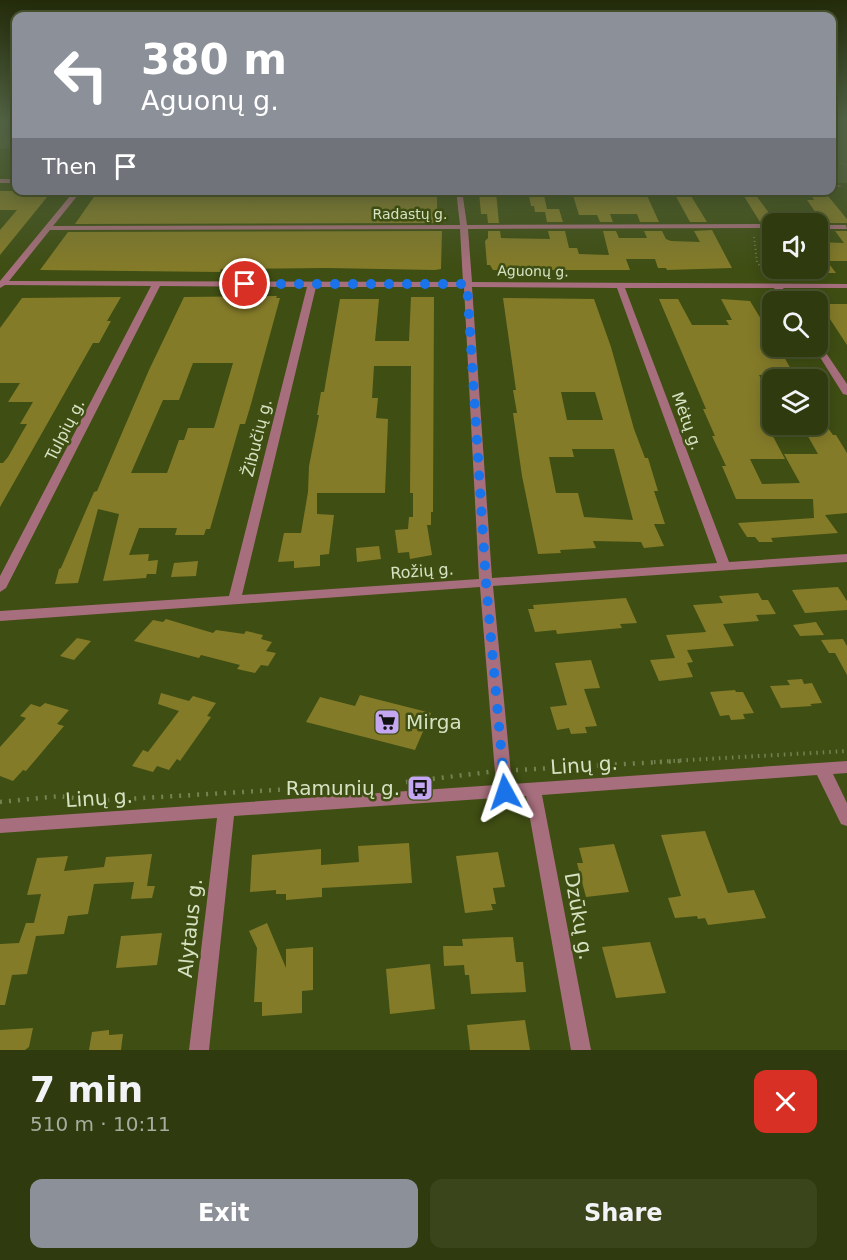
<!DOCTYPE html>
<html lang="en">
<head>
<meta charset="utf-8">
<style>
  :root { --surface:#2f3a0e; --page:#3b451c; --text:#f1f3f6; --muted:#a7ad9e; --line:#4a542e; --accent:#8c9099 }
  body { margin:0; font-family:"DejaVu Sans",sans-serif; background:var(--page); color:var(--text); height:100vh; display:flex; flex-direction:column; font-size:22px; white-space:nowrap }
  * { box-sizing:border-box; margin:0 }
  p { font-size:20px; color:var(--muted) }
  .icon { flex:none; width:33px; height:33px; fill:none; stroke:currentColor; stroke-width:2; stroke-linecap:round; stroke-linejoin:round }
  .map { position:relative; height:1050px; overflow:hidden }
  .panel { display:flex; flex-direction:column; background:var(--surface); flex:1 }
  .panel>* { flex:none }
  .hud { position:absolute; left:12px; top:12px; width:824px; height:183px; border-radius:12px; box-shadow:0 3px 15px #0003,0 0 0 2px var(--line); background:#8c9099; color:#fff; overflow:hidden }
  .controls { position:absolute; left:762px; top:213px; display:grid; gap:12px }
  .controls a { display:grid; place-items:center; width:66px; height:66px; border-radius:12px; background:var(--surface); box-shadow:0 3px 15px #0003,0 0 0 2px var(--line); font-size:30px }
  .pin { position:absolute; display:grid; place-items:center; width:51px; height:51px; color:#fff; margin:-26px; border:3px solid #fff; border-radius:50%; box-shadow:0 2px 6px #0007 }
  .me { position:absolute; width:66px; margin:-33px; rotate:355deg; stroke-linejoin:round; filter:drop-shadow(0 0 4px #0008) }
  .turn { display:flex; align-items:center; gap:21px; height:126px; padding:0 30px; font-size:27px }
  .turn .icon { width:78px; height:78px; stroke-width:2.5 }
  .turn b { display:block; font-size:42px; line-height:51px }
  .then { display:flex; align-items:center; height:57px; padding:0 30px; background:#0003; gap:12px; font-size:22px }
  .round { display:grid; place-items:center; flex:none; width:63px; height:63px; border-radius:12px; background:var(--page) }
  .head { display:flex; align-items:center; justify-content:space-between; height:102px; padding:0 30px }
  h1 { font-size:36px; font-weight:700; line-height:45px }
  .button { display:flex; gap:12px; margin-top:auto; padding:12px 30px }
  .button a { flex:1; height:69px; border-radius:12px; background:var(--accent); color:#fff; font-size:24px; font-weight:700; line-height:69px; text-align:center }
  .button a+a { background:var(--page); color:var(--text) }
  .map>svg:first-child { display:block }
  .green { fill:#525f32 }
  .building { fill:#847b29; fill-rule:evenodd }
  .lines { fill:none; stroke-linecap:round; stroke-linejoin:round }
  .path-far3 { stroke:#748251; stroke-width:1.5; stroke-dasharray:1 2; stroke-linecap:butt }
  .path-far2 { stroke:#748251; stroke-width:2; stroke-dasharray:1 3; stroke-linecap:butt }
  .path-far1 { stroke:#748251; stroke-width:4; stroke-dasharray:1.5 5; stroke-linecap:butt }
  .path { stroke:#748251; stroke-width:4.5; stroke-dasharray:2 7; stroke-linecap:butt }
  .minor { fill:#a76f7d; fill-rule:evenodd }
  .route { stroke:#1a73e8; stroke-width:10; stroke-dasharray:0 18 }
  .labels { text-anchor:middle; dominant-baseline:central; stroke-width:5; stroke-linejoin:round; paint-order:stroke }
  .far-street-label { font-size:14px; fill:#d7e2c3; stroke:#3f4e13 }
  .street-label { font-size:16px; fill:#d7e2c3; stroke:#3f4e13 }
  .near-poi-label { font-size:20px; fill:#d7e2c3; stroke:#3f4e13; text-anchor:start }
  .near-street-label { font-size:20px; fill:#d7e2c3; stroke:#3f4e13 }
</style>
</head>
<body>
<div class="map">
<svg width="847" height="1050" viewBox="0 0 847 1050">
  <rect width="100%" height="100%" fill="#3f4e13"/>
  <path class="green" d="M0 121H16V147L0 149Z
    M831 121H847V183H831Z"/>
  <path class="building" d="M123 190 437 191V209H440L439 220H442V223L75 224 98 191Z
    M528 190 543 191 547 209H559L563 222H547L545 212H535L534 206H531Z
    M590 190 645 191 659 222H640L637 214H610L613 222H600L597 215H579L572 192Z
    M746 190H752L772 217V222H760L742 193Z
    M808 190H823L847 219V223H828L823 216H818L807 200H814Z
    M0 191H52L0 255V230L17 210H0Z
    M673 191H688L707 222H690Z
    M479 192H496L499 223H488L487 214H481Z
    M712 230 732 268 667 270 666 268H658L655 259H626L630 270H493L490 265H487L485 241 488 238V231H500L501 238 550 239 548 231H565L569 248H577L579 254 609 255 603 231H616L619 238H647L644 231H662L666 239 671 241 700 242 694 231Z
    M442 231 441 269 435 270 327 268 221 269 220 272 40 270 68 232Z
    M835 231H847V261H827L836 273H818V242L844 243Z
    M277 296 276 298H280L251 404 245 424H240L210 529H206L204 535H175L177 528H139L129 555 149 554 148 561 158 560 156 574H147L146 578 103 581 119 514 98 509 78 583 55 584 59 569 61 568 94 492 97 491 149 370 184 297ZM193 363H233L214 428H188L184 440H179L167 473H131L163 400H179Z
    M121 297 107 321H111L99 343H93L0 507V463H3L8 457 27 424H20L33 402H8L20 383H0V328L22 298Z
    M411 297H434L433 512H431V525H427L432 555 410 559 409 552 398 553 395 530 408 529 409 517H413V493H410L411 366H374L372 398H378L376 418 388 419 385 493H317V514L334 515 329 554 320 555V566L294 568V561L278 562 284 533H301L308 492 309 466 319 415H317L321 392H324L340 299H379L375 341H409Z
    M503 298 594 299 611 347 634 429 645 458H648L658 491H654L665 524H654L664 546 644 548 641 542 593 541 596 548 560 550 561 553 538 554 522 476 513 413H517L513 390H516ZM561 392H595L603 420H567ZM572 449H614L633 520 584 517 578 493H556L549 457H574Z
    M659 299H678L692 325H729L726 320H732L721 299 750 301 772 337V355H783L792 371H770L772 375H759L772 400V427H768L785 459H750L762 484 800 483 784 454H818L801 424H825L833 435H836L847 453V513L825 515 838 533 783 537 771 538 773 542H759L755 537H747L738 523 814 518 813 499H736L722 466H726L712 436H715L703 409H706Z
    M822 304H847V345L828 316H830Z
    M379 546 381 559 357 562 356 548Z
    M198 561 196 576 171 577 174 563Z
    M838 587 847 601V610L805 613 792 590Z
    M758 593 762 600H768L776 614 756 615 759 621 723 624 734 646 687 650 693 662 687 663 693 677 659 681 650 660 675 658 666 635 706 632 693 605 723 603 719 596Z
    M626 598 637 623 620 624 622 628 557 634 556 630 535 632 528 609H534L533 605Z
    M166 619 213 633 216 630 244 634 246 631 263 635 261 639 272 642 266 651 276 653 268 666 261 665 255 673 237 669 240 665 201 655 199 658 134 641 153 620 163 622Z
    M816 622 824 635 800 636 793 625Z
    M77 638 91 641 74 660 60 656Z
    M843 639 847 646V675L835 653H829L821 640Z
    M591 660 600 688 584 689 597 726 585 727 587 733 571 734 569 728 557 730 550 707 567 705 555 663Z
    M802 679 804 684 812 683 822 703 810 704 812 706 781 708 770 686 790 685 787 680Z
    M735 690 736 692H743L754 713 743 714 745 719 731 720 729 715 720 716 710 692Z
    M161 693 189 701 193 696 216 703 207 716 211 717 180 761 177 759 169 770 157 766 153 772 132 766 143 750 148 752 179 711 158 704Z
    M360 695 431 713 415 750 306 722 320 697 355 706Z
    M45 703 69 710 57 724 64 726 26 771 23 770 13 781 0 776V747L26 718 20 716 31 704 40 707Z
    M705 831 728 893 754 890 766 918 708 925 705 918 698 919 697 916 675 918 668 898 681 896 661 835Z
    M409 843 412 883 322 888V897L286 900V894H276V890L250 892 252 855 321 849V865L359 862 358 846Z
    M614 844 629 892 586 897 577 863H583L579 848Z
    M498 852 505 887 493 888 496 904H491L493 910 465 913 456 856Z
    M152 854 147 886H155L152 898 131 899 134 882 94 884 88 914 68 916 64 934 36 936 27 974 12 975 5 1005H0V944L19 943 26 923H34L41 894 27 895 37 858 68 856 64 871 104 867 106 857Z
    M267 923 286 968V949L313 947V990L302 991V1013L262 1016V1002H254L257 948 249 931Z
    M162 933 157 965 116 968 121 936Z
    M513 937 516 962H523L526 992 471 994 469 975H465L464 965 444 966 443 946H463L462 939Z
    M650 942 666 993 616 998 602 947Z
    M430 964 435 1009 390 1014 386 969Z
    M525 1020 530 1050H470L467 1025Z
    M33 1028 29 1047 25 1050H0V1030Z
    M109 1030V1035L123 1034 121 1050H89L92 1032Z"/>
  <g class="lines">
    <path class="path-far3" d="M831 160 847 165"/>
    <path class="path-far2" d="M754 237 757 262 767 277"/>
    <path class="path-far1" d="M654 762 847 751"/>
    <path class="path" d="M516 770 680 761
      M406 782 489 772
      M0 802 60 796 93 801 358 785"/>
    <path class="minor" d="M0 179H16V183H0Z
      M831 184 842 186 831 188Z
      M75 190H82L53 226 460 225 456 190H462L467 225 772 224V228L468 229 472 282 847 284V288H783L791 302H782L774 288H625L729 562 847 554V562L493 586 512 784 847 761V773L833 774 847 803V826L841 824 817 775 542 795 591 1050H571L526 796 234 816 209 1050H189L217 818 0 833V819L496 785 480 587 0 621V611L229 596 307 287 160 286 6 588 0 592V576L151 286 5 285 0 288V281ZM460 229 463 282 9 281 50 230ZM316 287H464L479 579 242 595ZM472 287 617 288 717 563 492 578Z
      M818 225H846L847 229H818Z
      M818 343 820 344 847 384V395L843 394 813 346H818Z"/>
  </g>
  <linearGradient id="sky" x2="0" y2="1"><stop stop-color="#232b0a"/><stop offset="0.45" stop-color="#526344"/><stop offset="1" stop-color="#526344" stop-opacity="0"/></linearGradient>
  <rect width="847" height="268" fill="url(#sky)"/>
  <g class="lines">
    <path class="route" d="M245 284H467L486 583 505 792"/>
  </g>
  <defs>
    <g id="supermarket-square" transform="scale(1.35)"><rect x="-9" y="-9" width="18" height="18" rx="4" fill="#c5a7f1" stroke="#3f4e13"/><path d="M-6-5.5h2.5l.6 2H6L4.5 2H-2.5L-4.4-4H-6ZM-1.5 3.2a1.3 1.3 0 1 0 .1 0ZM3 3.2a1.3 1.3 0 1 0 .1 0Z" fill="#111"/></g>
    <g id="bus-square" transform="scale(1.35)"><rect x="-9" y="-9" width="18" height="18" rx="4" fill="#c5a7f1" stroke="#3f4e13"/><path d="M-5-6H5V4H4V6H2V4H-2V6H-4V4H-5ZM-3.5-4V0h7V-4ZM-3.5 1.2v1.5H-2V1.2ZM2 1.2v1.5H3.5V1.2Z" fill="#111"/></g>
  </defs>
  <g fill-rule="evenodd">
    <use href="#supermarket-square" x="387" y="722"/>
    <use href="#bus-square" x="420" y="788"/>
  </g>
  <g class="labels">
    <g class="far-street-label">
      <text x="410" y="214">Radastų g.</text>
      <text transform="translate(533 271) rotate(1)">Aguonų g.</text>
    </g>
    <g class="street-label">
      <text transform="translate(687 421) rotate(70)">Mėtų g.</text>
      <text transform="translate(65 430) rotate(-63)">Tulpių g.</text>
      <text transform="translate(257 438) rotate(-76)">Žibučių g.</text>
      <text transform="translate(422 571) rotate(-4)">Rožių g.</text>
    </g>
    <g class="near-poi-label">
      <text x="406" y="722">Mirga</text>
      <text x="400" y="788" text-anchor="end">Ramunių g.</text>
    </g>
    <g class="near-street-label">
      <text transform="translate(584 765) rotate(-4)">Linų g.</text>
      <text transform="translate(99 798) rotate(-4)">Linų g.</text>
      <text transform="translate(579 916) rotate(80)">Dzūkų g.</text>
      <text transform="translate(190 928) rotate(-84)">Alytaus g.</text>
    </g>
  </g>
</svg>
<div class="controls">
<a><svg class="icon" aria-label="sound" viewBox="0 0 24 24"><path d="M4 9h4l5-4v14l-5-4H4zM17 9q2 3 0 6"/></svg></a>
<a><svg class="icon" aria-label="search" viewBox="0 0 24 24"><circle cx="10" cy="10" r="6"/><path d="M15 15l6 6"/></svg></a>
<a><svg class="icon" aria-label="layers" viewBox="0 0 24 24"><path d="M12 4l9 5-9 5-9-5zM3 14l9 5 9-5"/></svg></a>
</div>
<div class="pin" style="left:245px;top:284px;background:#d93025"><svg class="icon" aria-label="arrive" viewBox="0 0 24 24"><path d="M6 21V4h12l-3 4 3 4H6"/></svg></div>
<svg class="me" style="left:505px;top:792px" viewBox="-20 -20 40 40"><path d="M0-17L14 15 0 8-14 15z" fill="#1a73e8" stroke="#fff" stroke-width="4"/></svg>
<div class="hud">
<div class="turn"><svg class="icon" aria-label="left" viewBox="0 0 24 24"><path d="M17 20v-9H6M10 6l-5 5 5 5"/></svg><div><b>380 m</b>Aguonų g.</div></div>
<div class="then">Then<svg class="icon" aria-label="arrive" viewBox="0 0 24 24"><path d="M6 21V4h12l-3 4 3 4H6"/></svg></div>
</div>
</div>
<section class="panel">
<div class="head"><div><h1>7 min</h1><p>510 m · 10:11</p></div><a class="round" style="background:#d93025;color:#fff"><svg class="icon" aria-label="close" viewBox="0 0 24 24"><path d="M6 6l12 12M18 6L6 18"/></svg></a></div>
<div class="button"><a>Exit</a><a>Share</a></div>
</section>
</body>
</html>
